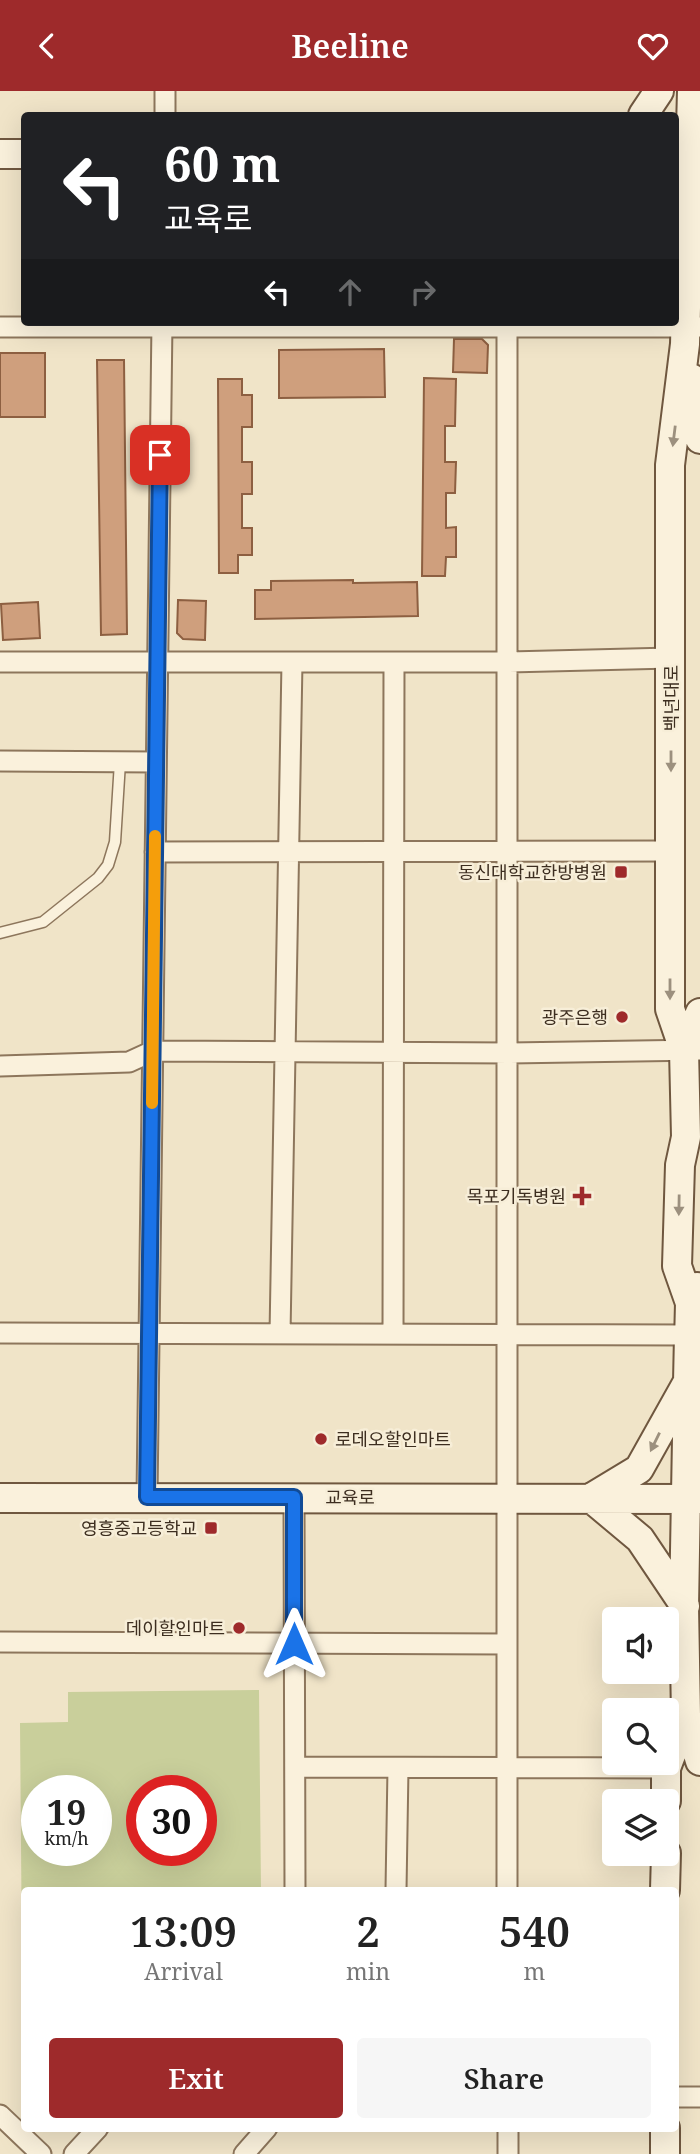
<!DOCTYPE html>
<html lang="en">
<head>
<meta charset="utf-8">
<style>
  :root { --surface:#fff; --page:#f6f6f6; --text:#222; --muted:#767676; --accent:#9e2a2b }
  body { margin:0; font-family:"Noto Serif","Noto Sans KR",serif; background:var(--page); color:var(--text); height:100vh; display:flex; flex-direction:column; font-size:26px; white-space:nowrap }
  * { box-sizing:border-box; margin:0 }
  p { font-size:23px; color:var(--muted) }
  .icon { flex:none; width:38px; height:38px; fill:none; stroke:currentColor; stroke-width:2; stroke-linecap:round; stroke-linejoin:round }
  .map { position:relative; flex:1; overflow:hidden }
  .panel { position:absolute; left:21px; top:1796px; width:658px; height:245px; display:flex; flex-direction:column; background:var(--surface); border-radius:7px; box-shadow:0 7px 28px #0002 }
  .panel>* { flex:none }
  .guide { position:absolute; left:21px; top:21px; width:658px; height:214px; border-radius:7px; box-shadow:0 7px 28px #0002; background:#202124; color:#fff; overflow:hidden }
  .fabs { position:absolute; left:602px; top:1516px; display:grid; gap:14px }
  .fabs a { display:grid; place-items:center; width:77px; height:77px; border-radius:7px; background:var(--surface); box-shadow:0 7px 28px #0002; font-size:35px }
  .speed { position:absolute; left:21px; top:1684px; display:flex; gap:14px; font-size:35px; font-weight:700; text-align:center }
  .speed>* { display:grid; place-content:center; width:91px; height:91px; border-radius:50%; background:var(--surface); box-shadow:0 7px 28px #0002; line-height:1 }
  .speed small { font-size:18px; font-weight:400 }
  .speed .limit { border:10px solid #d22; background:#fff; color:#111 }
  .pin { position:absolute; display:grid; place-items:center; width:60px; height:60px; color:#fff; margin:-30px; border-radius:14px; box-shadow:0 4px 10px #0006 }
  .me { position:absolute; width:77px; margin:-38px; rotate:0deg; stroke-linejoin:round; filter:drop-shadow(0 0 5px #0008) }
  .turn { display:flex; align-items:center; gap:24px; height:147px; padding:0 28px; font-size:32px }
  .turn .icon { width:91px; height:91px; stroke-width:2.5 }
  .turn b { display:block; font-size:49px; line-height:60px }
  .lanes { display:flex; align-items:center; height:66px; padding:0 28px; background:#0003; justify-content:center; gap:35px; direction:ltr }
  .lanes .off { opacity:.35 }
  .eta { display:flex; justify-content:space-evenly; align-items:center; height:119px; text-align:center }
  .eta b { font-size:42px; font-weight:600; line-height:49px }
  .primary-button { display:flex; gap:14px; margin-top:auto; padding:14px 28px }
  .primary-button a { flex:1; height:80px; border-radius:7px; background:var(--accent); color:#fff; font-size:28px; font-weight:600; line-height:80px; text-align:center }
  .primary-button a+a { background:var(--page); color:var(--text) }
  header { display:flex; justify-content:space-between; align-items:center; height:91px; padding:0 28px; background:var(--accent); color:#fff; font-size:32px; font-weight:600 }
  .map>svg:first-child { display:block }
  .green { fill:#c9cf9b; fill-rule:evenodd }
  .building { fill:#cf9f7d; stroke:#8d5f41; stroke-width:2 }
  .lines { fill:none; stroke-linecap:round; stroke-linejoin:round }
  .lane-casing { stroke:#8d765c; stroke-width:13 }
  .street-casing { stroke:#8d765c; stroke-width:23 }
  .secondary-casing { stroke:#6f573f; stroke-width:32 }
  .lane { stroke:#faf1dc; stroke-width:10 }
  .street { stroke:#faf1dc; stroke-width:19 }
  .secondary { stroke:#faf1dc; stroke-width:28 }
  .oneway { fill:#9c907e }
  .route-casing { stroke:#114b97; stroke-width:18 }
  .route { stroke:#1a73e8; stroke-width:12 }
  .slow { stroke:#f59e0b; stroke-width:12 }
  .poi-dot { fill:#9e2a2b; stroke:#f7eed8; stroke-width:2.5 }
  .labels { text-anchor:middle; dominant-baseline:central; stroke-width:5; stroke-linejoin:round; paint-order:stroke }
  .street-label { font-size:18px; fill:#3d2e20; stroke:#f7eed8 }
  .poi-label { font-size:18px; fill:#3d2e20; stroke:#f7eed8; text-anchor:end }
</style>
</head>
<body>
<header><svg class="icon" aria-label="back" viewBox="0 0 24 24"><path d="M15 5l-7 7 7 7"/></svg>Beeline<svg class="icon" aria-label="heart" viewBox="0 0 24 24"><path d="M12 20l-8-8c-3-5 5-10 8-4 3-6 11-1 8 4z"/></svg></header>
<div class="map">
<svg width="700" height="2063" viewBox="0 0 700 2063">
  <rect width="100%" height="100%" fill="#f0e4c8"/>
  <path class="green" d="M259 1599 261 1799H24V1875L22 1874 20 1632 68 1631V1601ZM37 1699H96V1759H37ZM142 1699H201V1759H142Z"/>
  <path class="building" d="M454 248H482L488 254 487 282 453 281Z
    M384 258 385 306 279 307V259Z
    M0 262H45V326H0Z
    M97 269H124L127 543 101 544Z
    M424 287 456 288 455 335H445V371H456L455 402H446V437L456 436V466H446L445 485H422Z
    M218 288H242V304H252V336H242V371H252V403H242V437H252V464H238V482H219Z
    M353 489V492L417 491 418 525 255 528V499H271V490Z
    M178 509 206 510 205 549 183 548 177 542Z
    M38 511 40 547 3 549 1 513Z"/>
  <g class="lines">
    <g class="lane-casing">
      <path id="lane" d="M0 842 43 831 98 787 108 774 115 751 120 671"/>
    </g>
    <g class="street-casing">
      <path id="street" d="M165 24V0
        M0 236H700
        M0 571H509L671 567
        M0 670 156 671
        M155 761 671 760
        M0 975 129 971 153 960 510 962 700 959
        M0 1242 689 1244
        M280 1243 292 571
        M393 1243 394 571
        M147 1406 162 231
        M294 1406 295 1799
        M0 1551 507 1553
        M295 1676 666 1677
        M396 1799 398 1677
        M507 1799V231
        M676 2006H700
        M0 2024 41 2063
        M74 2063 98 2037
        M244 2063 267 2037
        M508 2063V2037"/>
    </g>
    <g class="secondary-casing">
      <path id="secondary" d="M643 24 659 0
        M0 63H24
        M691 287 700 348
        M684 959 700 922
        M690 1212 677 1175 680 1074 686 1046 684 959 670 918V374L685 253 692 0
        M689 1244 688 1291 690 1212 697 1196
        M688 1291 684 1516 686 1624 700 1670
        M0 1407 700 1408
        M685 1515 640 1448 591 1407 639 1378 686 1294
        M666 1710V1677L686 1624
        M665 1799 666 1762
        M665 2037V2063"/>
    </g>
    <use href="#lane" class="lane"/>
    <use href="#street" class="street"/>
    <use href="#secondary" class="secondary"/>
  </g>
  <defs><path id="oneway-solid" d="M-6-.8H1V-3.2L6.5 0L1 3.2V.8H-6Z" transform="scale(1.75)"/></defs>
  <g class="oneway">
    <use href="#oneway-solid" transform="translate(674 345) rotate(97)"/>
    <use href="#oneway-solid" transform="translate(671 670) rotate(90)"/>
    <use href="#oneway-solid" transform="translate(670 898) rotate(90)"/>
    <use href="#oneway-solid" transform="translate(679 1114) rotate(91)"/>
    <use href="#oneway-solid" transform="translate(655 1351) rotate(116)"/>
  </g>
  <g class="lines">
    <g class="route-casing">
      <path id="route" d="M160 364 147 1406H294V1553"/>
    </g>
    <use href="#route" class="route"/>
    <path class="slow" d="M152 1012 155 745"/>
  </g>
  <g class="poi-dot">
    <rect x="614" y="774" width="14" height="14" rx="3.5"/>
    <circle cx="622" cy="926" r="7"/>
    <path d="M578.5 1094.5h7v7h7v7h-7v7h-7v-7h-7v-7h7z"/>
    <circle cx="321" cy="1348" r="7"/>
    <rect x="204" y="1430" width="14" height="14" rx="3.5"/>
    <circle cx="239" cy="1537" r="7"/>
  </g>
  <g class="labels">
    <g class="street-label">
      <text transform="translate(671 607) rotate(-90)">백년대로</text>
      <text x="350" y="1406">교육로</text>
    </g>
    <g class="poi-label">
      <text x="607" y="781">동신대학교한방병원</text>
      <text x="608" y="926">광주은행</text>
      <text x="566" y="1105">목포기독병원</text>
      <text x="335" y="1348" text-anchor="start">로데오할인마트</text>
      <text x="197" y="1437">영흥중고등학교</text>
      <text x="225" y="1537">데이할인마트</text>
    </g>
  </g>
</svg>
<div class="fabs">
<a><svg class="icon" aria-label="sound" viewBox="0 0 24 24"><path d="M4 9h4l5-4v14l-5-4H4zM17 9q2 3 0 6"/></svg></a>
<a><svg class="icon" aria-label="search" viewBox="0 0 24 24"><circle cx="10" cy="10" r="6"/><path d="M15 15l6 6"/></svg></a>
<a><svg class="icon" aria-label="layers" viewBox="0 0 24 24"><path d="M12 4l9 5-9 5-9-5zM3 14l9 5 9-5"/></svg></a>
</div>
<div class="speed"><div>19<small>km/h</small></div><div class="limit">30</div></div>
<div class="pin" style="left:160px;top:364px;background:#d93025"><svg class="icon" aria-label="arrive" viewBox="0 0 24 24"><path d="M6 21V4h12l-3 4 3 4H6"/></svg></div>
<svg class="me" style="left:294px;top:1553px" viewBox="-20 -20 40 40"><path d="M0-17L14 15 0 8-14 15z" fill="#1a73e8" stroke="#fff" stroke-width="4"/></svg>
<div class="guide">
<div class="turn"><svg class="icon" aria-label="left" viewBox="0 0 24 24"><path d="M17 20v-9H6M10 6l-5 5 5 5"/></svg><div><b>60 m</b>교육로</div></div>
<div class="lanes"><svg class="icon" aria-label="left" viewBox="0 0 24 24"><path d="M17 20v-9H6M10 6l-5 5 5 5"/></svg><svg class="icon off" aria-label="ahead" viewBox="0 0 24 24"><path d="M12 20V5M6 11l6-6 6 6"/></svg><svg class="icon off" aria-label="right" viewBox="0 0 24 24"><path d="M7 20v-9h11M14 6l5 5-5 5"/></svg></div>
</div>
<section class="panel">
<div class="eta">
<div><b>13:09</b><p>Arrival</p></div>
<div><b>2</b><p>min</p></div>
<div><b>540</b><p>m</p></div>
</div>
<div class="primary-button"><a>Exit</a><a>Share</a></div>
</section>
</div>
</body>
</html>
